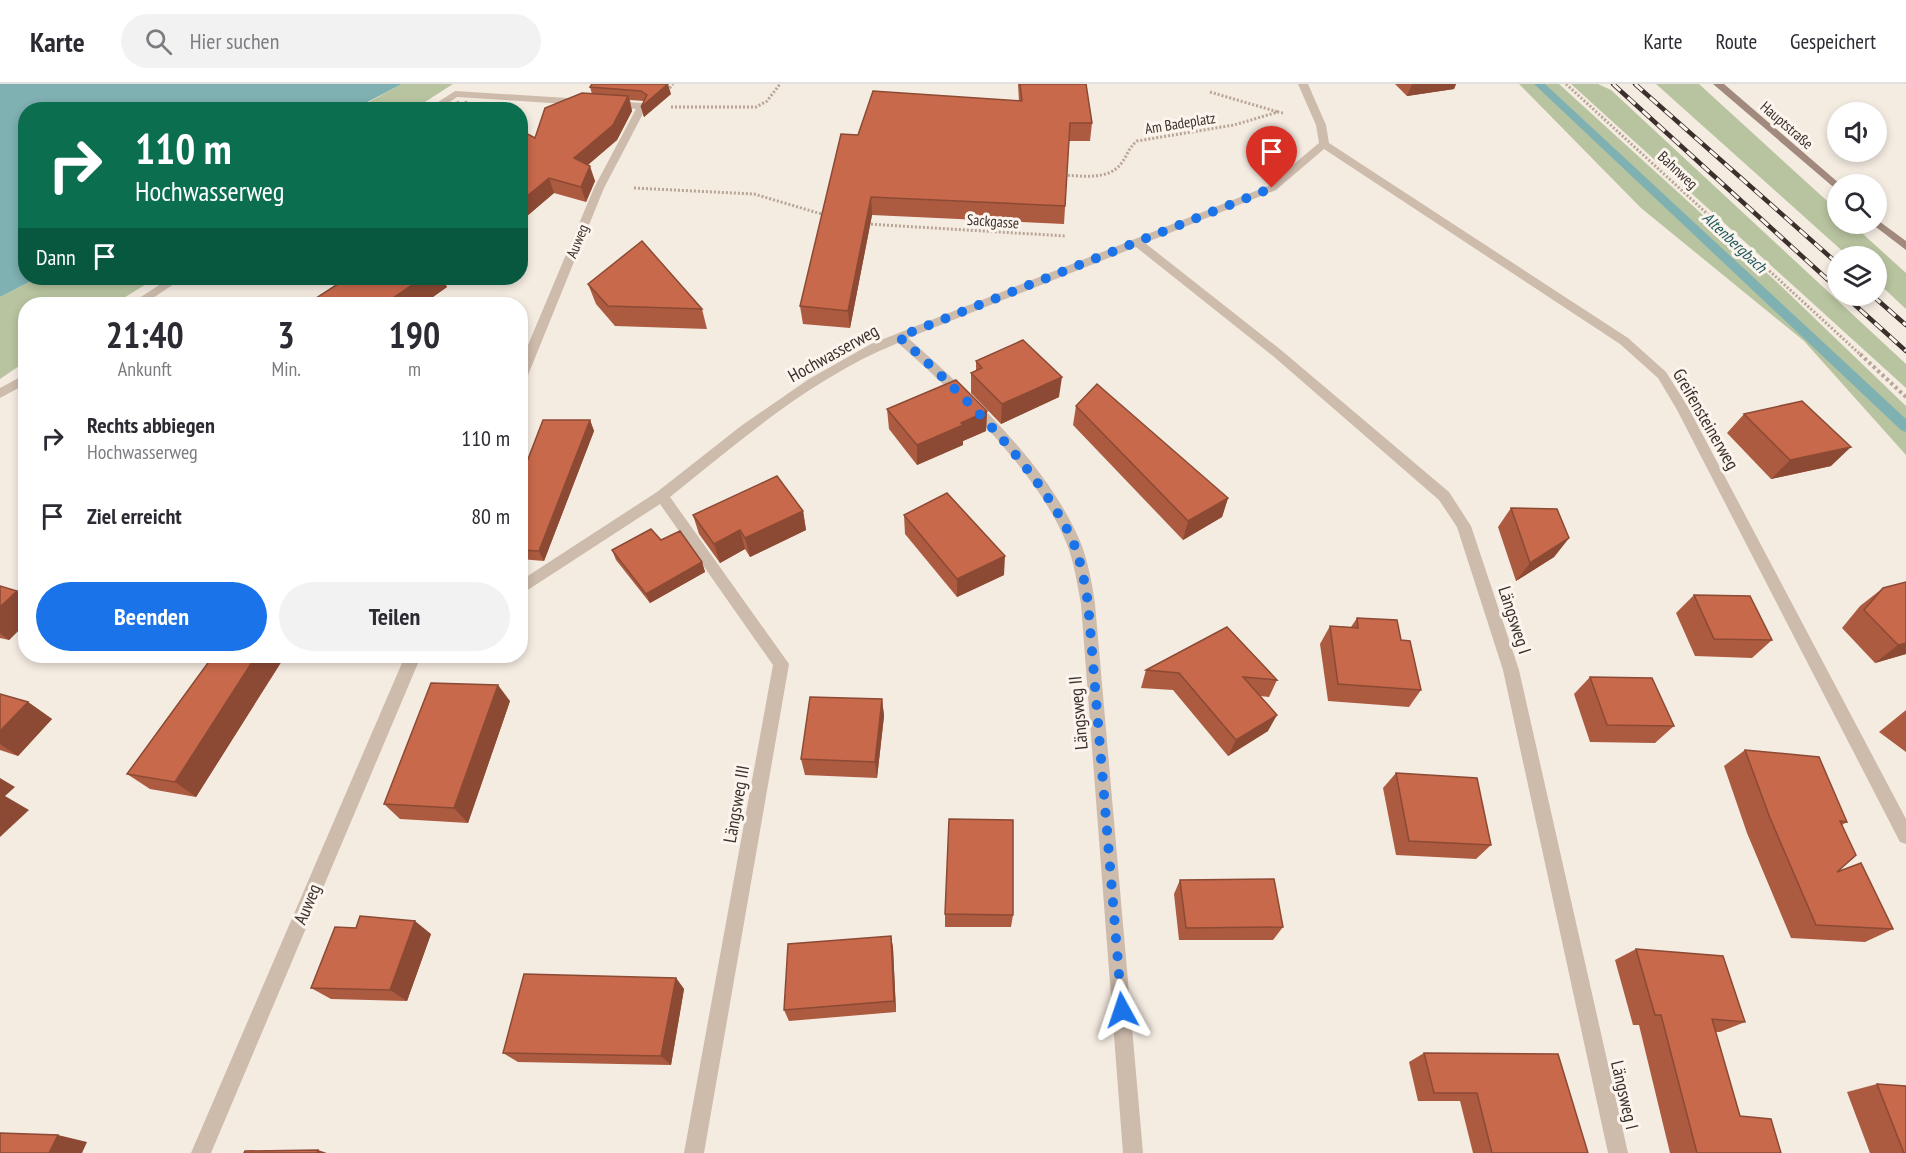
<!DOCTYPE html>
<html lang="de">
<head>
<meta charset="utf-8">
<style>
  :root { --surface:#fff; --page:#f2f2f3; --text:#2b2b33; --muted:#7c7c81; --line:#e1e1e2; --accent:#1a73e8 }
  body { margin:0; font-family:"PT Sans Narrow",sans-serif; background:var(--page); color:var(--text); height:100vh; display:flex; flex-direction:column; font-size:22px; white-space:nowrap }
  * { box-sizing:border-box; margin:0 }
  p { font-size:20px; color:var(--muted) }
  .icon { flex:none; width:33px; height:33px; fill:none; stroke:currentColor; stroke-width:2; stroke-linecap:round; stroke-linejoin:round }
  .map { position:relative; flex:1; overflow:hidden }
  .panel { position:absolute; left:18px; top:213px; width:510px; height:366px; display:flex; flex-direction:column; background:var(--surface); border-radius:24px; box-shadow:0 3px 9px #0003 }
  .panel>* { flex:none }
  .hud { position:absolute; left:18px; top:18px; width:510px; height:183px; border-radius:24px; box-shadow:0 3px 9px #0003; background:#0b6e4f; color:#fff; overflow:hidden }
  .fabs { position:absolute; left:1827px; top:18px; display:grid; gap:12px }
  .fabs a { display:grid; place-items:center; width:60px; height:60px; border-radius:50%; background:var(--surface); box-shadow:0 3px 9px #0003; font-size:30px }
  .pin { position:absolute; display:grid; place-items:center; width:51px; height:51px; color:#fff; margin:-62px -26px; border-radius:50% 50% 50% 0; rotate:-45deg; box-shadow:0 0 6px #0007 }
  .pin .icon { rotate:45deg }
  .me { position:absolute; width:66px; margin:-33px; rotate:355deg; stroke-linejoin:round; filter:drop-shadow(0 0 4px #0008) }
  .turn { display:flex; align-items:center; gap:21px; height:126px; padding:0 18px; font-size:27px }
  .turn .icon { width:78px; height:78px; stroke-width:2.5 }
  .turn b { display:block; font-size:42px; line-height:51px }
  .then { display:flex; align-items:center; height:57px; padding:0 18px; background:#0003; gap:12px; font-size:22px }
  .eta { display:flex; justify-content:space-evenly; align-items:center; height:102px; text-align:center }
  .eta b { font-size:36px; font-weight:700; line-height:42px }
  .button { display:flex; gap:12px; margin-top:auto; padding:12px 18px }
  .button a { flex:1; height:69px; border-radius:36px; background:var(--accent); color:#fff; font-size:24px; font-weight:700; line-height:69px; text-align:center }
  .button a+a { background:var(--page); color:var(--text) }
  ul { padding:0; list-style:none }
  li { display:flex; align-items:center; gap:18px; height:78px; padding:0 18px }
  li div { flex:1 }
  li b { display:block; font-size:22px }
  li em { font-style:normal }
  header { display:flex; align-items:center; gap:36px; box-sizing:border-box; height:84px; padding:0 30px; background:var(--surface); border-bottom:2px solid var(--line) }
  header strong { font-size:28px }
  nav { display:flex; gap:33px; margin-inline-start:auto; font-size:21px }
  .search { width:420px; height:54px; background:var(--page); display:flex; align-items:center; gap:15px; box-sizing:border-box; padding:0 21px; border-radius:33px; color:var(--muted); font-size:22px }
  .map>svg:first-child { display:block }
  .green { fill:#b8c4a0 }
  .water { fill:#7fb0b2 }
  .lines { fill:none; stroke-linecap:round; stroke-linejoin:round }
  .stream { fill:#7fb0b2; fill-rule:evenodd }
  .path-far1 { stroke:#b9a596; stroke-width:3; stroke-dasharray:2 2; stroke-linecap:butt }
  .path { stroke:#b9a596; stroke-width:4; stroke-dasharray:3 3; stroke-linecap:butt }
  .minor { fill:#cdbbac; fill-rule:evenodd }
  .secondary { fill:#a18a7d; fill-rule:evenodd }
  .rail-casing { stroke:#3b302b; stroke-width:4.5 }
  .rail { stroke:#fbf5ee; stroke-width:3; stroke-dasharray:10; stroke-linecap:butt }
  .wall { fill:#ac5a40 }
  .shaded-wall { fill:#8c4a34 }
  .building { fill:#c8694b; stroke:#8c4a34; stroke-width:1.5 }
  .route { stroke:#1a73e8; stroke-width:10; stroke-dasharray:0 18 }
  .labels { text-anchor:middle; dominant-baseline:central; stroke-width:6; stroke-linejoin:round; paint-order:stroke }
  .far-street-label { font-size:15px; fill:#3b302b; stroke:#fbf5ee }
  .far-water-label { font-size:16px; font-style:italic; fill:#1f5a5e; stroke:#fbf5ee }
  .street-label { font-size:18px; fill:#3b302b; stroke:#fbf5ee }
</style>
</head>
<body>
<header>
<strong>Karte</strong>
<div class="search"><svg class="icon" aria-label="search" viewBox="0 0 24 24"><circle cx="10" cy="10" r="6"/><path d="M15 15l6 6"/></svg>Hier suchen</div>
<nav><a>Karte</a><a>Route</a><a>Gespeichert</a></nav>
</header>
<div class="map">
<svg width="1906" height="1069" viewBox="0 0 1906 1069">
  <rect width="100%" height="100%" fill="#f4ebe1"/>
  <path class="green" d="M402 0H453L414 25 354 26Z
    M1519 0H1559L1781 202 1906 322V371L1804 257 1641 124Z
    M1571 0H1598L1611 6 1906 280V304Z
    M1656 0H1699L1837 126 1838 140H1852L1906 189V225L1877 198 1876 172H1848Z
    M37 194H156L114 220H26L25 278 0 295V213Z"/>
  <path class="water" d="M0 0H402L354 25 26 26V194H37L0 213Z"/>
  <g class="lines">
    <path class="stream" d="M1534 0H1545L1906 335V348L1901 346Z"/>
    <path class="path-far1" d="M1566 0 1862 272
      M667 7 673 0
      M1210 8 1278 28
      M671 23H756L767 17 780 0
      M1064 91C1082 92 1107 96 1120 81 1127 73 1128 64 1137 57L1234 41 1278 28 1283 29
      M634 104 754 110 825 131
      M867 140 1066 152"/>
    <path class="path" d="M1860 270 1906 313"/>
    <path class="minor" d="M1298 0H1308L1326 41 1329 59 1628 254 1666 288 1688 323 1906 735V760L1900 758 1676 324 1658 294 1620 260 1324 65 1276 106 1145 159 1281 266 1449 408 1471 442 1519 586 1628 1069H1608L1503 586 1457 443 1439 416 1273 272 1136 163 908 254C970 309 1047 380 1080 457 1088 477 1092 499 1095 520L1143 1069H1123L1081 520C1077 499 1074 477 1066 458 1036 385 956 310 898 259 813 293 741 356 670 413L789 580 704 1069H684L773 581 660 420 520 511V497L657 408 741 342 809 295 871 260 1268 102 1319 59 1316 41Z
      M455 7 583 15 588 18 583 21 457 13 438 26H426Z
      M610 17 642 19 647 22 604 104 526 296 520 300V280L594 104 636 25 607 22 605 20Z
      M170 194H183L144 220H130Z
      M26 290V300L0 314V304Z
      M405 572H421L211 1069H191Z"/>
    <path class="secondary" d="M1713 0H1724L1840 100H1838V107Z
      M1876 135 1906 157V166L1872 140H1876Z"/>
    <g class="rail-casing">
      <path id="rail" d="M1613 0 1838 205
        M1635 0 1838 180
        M1845 212 1906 267
        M1873 212 1906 241"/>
    </g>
    <use href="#rail" class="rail"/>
  </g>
  <path class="wall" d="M592 0 671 10 644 33 641 23 644 17 630 16 632 27 617 56 588 81 595 97 586 118 554 109 520 138V46L535 54 592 10 590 3Z
    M1018 0H1086L1092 39 1090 57H1069L1064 140 872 131 850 244 803 240 800 222 858 51 1019 17Z
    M1395 0H1456L1454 5 1407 12Z
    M347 194H442L447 203 423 220H316L314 216Z
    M588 200 702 225 707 245 615 242 596 220Z
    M976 277 1059 313 1001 340 971 309V289L976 287Z
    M1076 322 1228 414 1222 433 1183 456 1073 341Z
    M887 325 987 327 986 347 963 357V361L917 381 889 345Z
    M1744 330 1831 382 1771 395 1727 349Z
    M590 336 594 347 544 477 520 475V396Z
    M1511 424 1569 454 1554 473 1516 497 1498 443Z
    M803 427 806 446 750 473 745 465 720 479 699 450 693 431Z
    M904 431 1004 491 957 513 905 450Z
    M661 456 702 478 705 488 650 519 616 476 612 466Z
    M1906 498V570L1875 579 1842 544 1860 522 1883 504Z
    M0 502 17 507 26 514V539L9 556 0 554Z
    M1694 511 1772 556 1752 574 1695 572 1676 529Z
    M1357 534 1401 556 1421 606 1409 623 1328 617 1320 560 1330 542 1351 543Z
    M213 572H285L196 713 150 705 127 690Z
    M1146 586 1277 596 1269 613 1260 612 1268 647 1228 672 1173 606 1141 604Z
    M1590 593 1674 642 1655 659 1590 658 1574 610Z
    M0 610 28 618 52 635 18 672 0 666Z
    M882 615 884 632 877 694 805 691 801 675Z
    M510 617 468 739 400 735 384 720Z
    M1906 626V668L1879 648Z
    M1745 666 1847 738 1842 741 1837 788 1893 845 1865 858 1791 854 1747 749 1724 682Z
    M1396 689 1491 761 1476 775 1396 771 1383 704Z
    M1180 796 1283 843 1273 856H1179L1174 810Z
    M945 830 1013 831 1011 843H945Z
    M431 850 407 917 331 915 311 904Z
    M891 852 893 864 896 928 789 937 784 926Z
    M1636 865 1745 938 1720 948H1715L1740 1032 1781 1069H1670L1639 941H1633L1615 876Z
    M676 894 684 905 671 981 518 978 503 969Z
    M1424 969 1588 1069H1473L1460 1017H1418L1409 978Z
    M1877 1000 1906 1069H1870L1847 1008Z"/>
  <path class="shaded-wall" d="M668 0 671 10 644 33 641 23Z
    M1412 0H1456L1454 5 1407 12Z
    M628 12 632 27 617 56 578 89 574 74Z
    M590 82 595 97 586 118 581 103Z
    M549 94 554 109 520 138V118Z
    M871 113 872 131 850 244 848 227Z
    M422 194H442L447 203 423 220H384Z
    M1062 293 1059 313 1001 340 1002 320Z
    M987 327 986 347 963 357V361L917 381V361L961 339Z
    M590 336 594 347 544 477 539 467Z
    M1851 363 1831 382 1771 395 1790 376Z
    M1228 414 1222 433 1183 456 1188 437Z
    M803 427 806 446 750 473 745 454Z
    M740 446 745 465 720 479 714 460Z
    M1569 454 1554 473 1516 497 1530 479Z
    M1005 472 1004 491 957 513V495Z
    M702 478 705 488 650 519 646 510Z
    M17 507 26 514V539L9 556 0 549V523Z
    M1906 559V570L1875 579 1898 561Z
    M256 572H285L196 713 175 698Z
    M498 601 510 617 468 739 454 724Z
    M882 615 884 632 877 694 875 678Z
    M28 618 52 635 18 672 0 660V647Z
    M1277 631 1268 647 1228 672 1236 656Z
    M0 694 15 703 5 712 29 726 0 753Z
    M415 837 431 850 407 917 390 906Z
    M891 852 893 864 896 928 894 917Z
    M676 894 684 905 671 981 661 972Z
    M58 1051 87 1058 82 1069H49Z
    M318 1066 327 1069H317Z"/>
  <path class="building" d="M592 0H668L641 23 647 11 641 7 590 3Z
    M1020 0H1086L1092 39H1070L1065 122 871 113 848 227 800 222 841 50 858 51 873 7 1022 17Z
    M582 9 628 12 613 41 574 74 590 82 581 103 549 94 520 118V96L524 87 520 86V46L535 54 545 24Z
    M458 18 461 20 466 18 480 26H440Z
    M642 157 702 225 608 222 588 200Z
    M347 194H422L384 220H323L313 216Z
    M1023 256 1062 293 1002 320 971 289 982 284 976 277Z
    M956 296 987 327 961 339 963 341 917 361 887 325Z
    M1097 300 1228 414 1188 437 1076 322Z
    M1802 317 1851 363 1790 376 1744 330Z
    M543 336H590L539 467 520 466V396Z
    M777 392 803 427 745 454 740 446 714 460 693 431Z
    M947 409 1005 472 957 495 904 431Z
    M1511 424 1557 425 1569 454 1530 479Z
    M651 445 661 456 680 447 702 478 646 510 612 466Z
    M1906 498V559L1898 561 1864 526 1883 504Z
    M0 502 17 507 0 523Z
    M1694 511 1750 512 1772 556 1714 555Z
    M1357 534 1397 536 1401 556 1410 557 1421 606 1338 600 1330 542 1358 544Z
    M1227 543 1277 596 1243 593 1277 631 1236 656 1179 589 1146 586Z
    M213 572H256L175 698 127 690Z
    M1590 593 1652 594 1674 642 1607 641Z
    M431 599 498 601 454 724 384 720Z
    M0 610 28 618 0 647Z
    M810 613 882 615 875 678 801 675Z
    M1745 666 1819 673 1847 738 1840 737 1856 771 1837 788 1861 779 1893 845 1816 841 1770 734Z
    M1396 689 1477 694 1491 761 1409 757Z
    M949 735 1013 736V831L945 830Z
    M1274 795 1283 843 1186 844 1180 796Z
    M360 832 415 837 390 906 311 904 335 843 356 844Z
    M891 852 894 917 784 926 788 860Z
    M1636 865 1723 872 1745 938 1712 935 1740 1032 1771 1035 1781 1069H1697L1661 931H1655Z
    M524 890 676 894 661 972 503 969Z
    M1424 969 1558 970 1588 1069H1492L1477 1009H1434Z
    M1877 1000 1906 1002V1069H1904Z
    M0 1049 58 1051 49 1069H0Z
    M318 1066 317 1069H244L245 1067Z"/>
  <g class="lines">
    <path class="route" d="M1122 926 1088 519C1084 495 1080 471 1069 449 1033 379 958 305 899 253L1272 104"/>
  </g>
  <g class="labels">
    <g class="far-street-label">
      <text transform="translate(1180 39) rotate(-9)">Am Badeplatz</text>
      <text transform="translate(1787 41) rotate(41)">Hauptstraße</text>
      <text transform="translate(1678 86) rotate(43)">Bahnweg</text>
      <text transform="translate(993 137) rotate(4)">Sackgasse</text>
      <text transform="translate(577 157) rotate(-68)">Auweg</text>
    </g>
    <g class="far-water-label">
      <text transform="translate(1735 158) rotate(43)">Altenbergbach</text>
    </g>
    <g class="street-label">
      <text transform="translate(833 269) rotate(-29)">Hochwasserweg</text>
      <text transform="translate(1706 335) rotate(60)">Greifensteinerweg</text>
      <text transform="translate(1515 536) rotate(72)">Längsweg I</text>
      <text transform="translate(1078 629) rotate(-95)">Längsweg II</text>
      <text transform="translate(736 720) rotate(-80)">Längsweg III</text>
      <text transform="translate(307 820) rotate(-67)">Auweg</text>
      <text transform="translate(1625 1011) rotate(77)">Längsweg I</text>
    </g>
  </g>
</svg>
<div class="fabs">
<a><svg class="icon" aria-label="sound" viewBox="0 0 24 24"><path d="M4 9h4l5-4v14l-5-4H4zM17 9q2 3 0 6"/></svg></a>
<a><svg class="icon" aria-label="search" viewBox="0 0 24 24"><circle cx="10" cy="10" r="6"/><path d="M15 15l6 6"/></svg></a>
<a><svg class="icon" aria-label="layers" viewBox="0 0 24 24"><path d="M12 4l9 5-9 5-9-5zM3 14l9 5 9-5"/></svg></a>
</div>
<div class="pin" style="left:1272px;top:104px;background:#d93025"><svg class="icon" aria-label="arrive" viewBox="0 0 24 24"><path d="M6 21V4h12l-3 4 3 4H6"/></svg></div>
<svg class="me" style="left:1122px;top:926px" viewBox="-20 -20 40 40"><path d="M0-17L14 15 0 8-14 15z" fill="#1a73e8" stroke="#fff" stroke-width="4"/></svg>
<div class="hud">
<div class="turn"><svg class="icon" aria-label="right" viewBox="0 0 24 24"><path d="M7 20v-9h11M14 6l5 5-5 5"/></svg><div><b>110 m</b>Hochwasserweg</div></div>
<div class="then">Dann<svg class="icon" aria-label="arrive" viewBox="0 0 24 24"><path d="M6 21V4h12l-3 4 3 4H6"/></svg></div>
</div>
<section class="panel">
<div class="eta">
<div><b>21:40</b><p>Ankunft</p></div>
<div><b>3</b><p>Min.</p></div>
<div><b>190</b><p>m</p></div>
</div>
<ul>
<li><svg class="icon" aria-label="right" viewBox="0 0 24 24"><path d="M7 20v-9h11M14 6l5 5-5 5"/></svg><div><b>Rechts abbiegen</b><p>Hochwasserweg</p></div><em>110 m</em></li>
<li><svg class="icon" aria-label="arrive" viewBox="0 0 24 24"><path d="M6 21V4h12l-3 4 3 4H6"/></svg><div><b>Ziel erreicht</b></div><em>80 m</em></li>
</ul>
<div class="button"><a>Beenden</a><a>Teilen</a></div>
</section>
</div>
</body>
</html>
